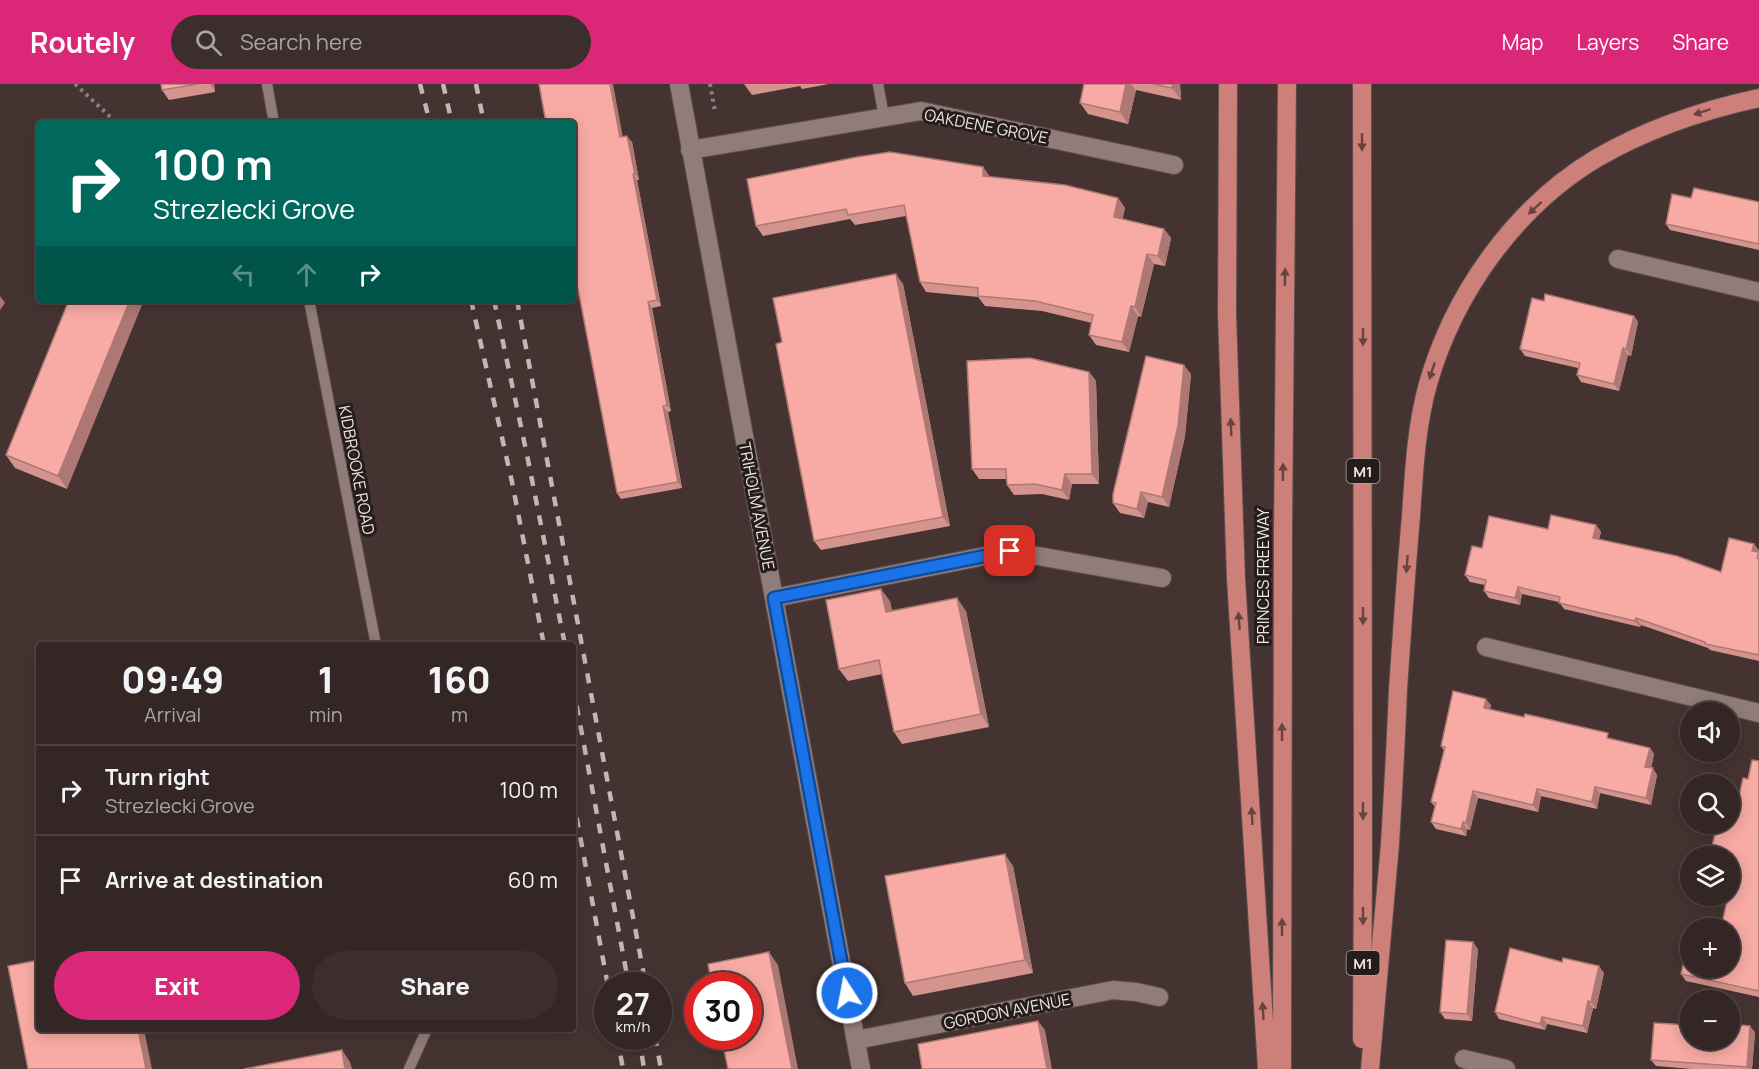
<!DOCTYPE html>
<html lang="en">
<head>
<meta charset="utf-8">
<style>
  :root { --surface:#332625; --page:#3b2e2d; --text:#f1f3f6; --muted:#a9a5a7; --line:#4e4342; --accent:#db2777 }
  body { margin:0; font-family:Manrope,sans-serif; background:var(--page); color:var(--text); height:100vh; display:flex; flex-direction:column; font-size:22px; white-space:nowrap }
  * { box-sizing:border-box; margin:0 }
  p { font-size:20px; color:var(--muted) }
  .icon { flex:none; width:33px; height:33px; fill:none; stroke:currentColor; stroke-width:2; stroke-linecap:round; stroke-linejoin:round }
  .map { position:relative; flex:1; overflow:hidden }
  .sheet { position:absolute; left:36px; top:558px; width:540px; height:390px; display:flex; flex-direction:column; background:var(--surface); border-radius:6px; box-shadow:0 3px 15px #0003,0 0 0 2px var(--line) }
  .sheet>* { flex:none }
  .guide { position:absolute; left:36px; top:36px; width:540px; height:183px; border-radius:6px; box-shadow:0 3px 15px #0003,0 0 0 2px var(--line); background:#00695c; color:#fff; overflow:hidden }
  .fabs { position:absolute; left:1680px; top:618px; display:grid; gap:12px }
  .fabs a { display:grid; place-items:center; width:60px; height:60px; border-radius:50%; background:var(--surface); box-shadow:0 3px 15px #0003,0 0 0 2px var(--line); font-size:30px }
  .speed { position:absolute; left:594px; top:888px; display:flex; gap:12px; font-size:30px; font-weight:700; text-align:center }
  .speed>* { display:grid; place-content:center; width:78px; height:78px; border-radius:50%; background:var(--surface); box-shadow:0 3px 15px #0003,0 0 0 2px var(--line); line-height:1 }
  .speed small { font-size:15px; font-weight:400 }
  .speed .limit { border:9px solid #d22; background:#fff; color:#111 }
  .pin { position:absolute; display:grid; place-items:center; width:51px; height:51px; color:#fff; margin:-26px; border-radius:12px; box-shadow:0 3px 9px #0006 }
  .me { position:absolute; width:66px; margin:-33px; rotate:349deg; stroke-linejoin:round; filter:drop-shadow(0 0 4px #0008) }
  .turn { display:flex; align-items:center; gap:21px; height:126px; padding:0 18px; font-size:27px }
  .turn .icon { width:78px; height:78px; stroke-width:2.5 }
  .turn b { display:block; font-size:42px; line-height:51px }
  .lanes { display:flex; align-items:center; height:57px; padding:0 18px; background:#0003; justify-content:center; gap:30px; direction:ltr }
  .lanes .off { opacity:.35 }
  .eta { display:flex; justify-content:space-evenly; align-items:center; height:102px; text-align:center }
  .eta b { font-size:36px; font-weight:800; line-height:42px }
  .primary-button { display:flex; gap:12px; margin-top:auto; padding:12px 18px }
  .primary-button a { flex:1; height:69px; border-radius:36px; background:var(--accent); color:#fff; font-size:24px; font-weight:800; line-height:69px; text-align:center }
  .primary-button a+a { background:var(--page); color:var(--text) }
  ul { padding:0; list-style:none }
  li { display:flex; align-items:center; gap:18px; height:90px; padding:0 18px; border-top:2px solid var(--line) }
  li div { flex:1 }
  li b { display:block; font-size:22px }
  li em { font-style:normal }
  header { display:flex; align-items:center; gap:36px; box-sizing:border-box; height:84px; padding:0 30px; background:var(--accent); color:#fff }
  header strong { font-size:28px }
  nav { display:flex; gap:33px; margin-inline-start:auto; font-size:21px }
  .search { width:420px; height:54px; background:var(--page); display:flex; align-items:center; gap:15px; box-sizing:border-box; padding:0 21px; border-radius:33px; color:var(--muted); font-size:22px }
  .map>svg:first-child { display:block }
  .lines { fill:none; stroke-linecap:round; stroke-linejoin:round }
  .lane-casing { stroke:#5d4f4e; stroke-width:12 }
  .street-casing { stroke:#5d4f4e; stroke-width:20 }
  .highway-casing { stroke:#5d4f4e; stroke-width:20 }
  .path { stroke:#908180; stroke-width:4; stroke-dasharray:3 4.5; stroke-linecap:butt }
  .lane { stroke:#907c79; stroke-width:10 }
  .street { stroke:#907c79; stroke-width:18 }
  .highway { stroke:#cd7f79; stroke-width:18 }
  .rail { stroke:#c3b6b5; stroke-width:4.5; stroke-dasharray:10 10; stroke-linecap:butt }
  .wall { fill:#d4938d }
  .shaded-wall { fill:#ad7873 }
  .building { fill:#f7aba4; stroke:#ad7873; stroke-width:1.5 }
  .oneway { fill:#684441 }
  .route-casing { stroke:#114b97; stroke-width:15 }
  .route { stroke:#1a73e8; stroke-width:10 }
  .labels { text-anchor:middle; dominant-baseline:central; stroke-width:6; stroke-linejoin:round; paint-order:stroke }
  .shield { fill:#251d1c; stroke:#b3a8a7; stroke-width:1.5 }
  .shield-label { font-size:15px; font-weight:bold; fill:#f0e4e3 }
  .street-label { font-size:16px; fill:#f0e4e3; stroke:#251d1c }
</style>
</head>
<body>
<header>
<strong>Routely</strong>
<div class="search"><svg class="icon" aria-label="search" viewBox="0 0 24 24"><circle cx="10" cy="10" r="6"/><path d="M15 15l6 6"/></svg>Search here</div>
<nav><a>Map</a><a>Layers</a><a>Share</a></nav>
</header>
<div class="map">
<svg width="1759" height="985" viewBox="0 0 1759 985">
  <rect width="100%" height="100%" fill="#443331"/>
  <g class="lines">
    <g class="lane-casing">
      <path id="lane" d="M267 0 274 39
        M878 0 884 33
        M309 216 376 561
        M409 985 427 945"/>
    </g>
    <g class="street-casing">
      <path id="street" d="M679 0 861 985
        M690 66 921 27 1174 81
        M1618 175 1759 208
        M774 514 1010 467 1162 494
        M1486 563 1759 629
        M856 956 1113 906 1136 908 1159 913
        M1464 975 1506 985"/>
    </g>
    <g class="highway-casing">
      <path id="highway" d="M1228 0 1227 230 1236 495 1267 985
        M1362 955 1363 774 1362 0
        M1282 985 1283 446 1287 0
        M1370 985C1377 910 1384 835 1390 760 1393 709 1396 657 1398 605 1402 547 1406 489 1411 432 1414 388 1416 343 1428 300 1454 209 1515 123 1597 74 1647 45 1703 26 1759 14"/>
    </g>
    <path class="path" d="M75 0 117 39
      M710 0 715 27"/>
    <use href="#lane" class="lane"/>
    <use href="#street" class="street"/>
    <use href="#highway" class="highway"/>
    <path class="rail" d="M420 0 430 39
      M443 0 452 39
      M476 0 484 39
      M471 216 512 398 544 561
      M494 216 527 371 565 561
      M517 216 646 902
      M573 602 629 902
      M573 714 608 902
      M617 952 623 985
      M639 952 644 985
      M655 952 661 985"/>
  </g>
  <path class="wall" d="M161 0H214L215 8 169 16 162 6Z
    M744 0H829L802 5 800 2 752 11Z
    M1084 0H1180L1181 16 1136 6 1128 40 1088 30 1080 19Z
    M623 53 632 58 639 96H637L661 222 652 224 671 327 668 328 682 404 621 415 617 409Z
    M983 83 990 93 1118 114 1125 124 1122 135 1164 145 1171 154 1165 182 1154 180 1141 233 1138 232 1129 268 1096 261 1089 251 1092 239 1042 227 985 222 978 213 926 208 920 198 906 132 855 141 850 135 763 152 756 142Z
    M1691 114 1759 118V166L1670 146 1666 140Z
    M903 200 950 442 821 466 814 457 782 258Z
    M69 216 67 405 15 384 6 371Z
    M1544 217 1634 232 1638 238 1631 272 1628 271 1619 307 1581 298 1577 291 1578 284 1525 272 1520 265Z
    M1089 288 1096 297 1099 400H1072L1069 416 1042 410 1014 411 1007 401V395H979L972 385Z
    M1191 290 1185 352 1169 423 1148 418 1144 434 1120 429 1113 419Z
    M1596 441 1601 448 1599 455 1721 488 1759 466V577L1710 566 1708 564 1641 541 1640 543 1564 525 1559 518 1522 510 1520 521 1489 514 1484 507 1485 501 1470 498 1465 491 1482 464 1548 445Z
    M890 517 892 527H966L989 643 902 660 894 648 882 590 848 597 839 585Z
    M1491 621 1490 625 1650 664 1654 670 1651 684 1657 691 1651 721 1600 709 1597 725 1541 712 1538 728 1478 714 1470 746 1467 745 1466 752 1436 745 1431 738 1435 723 1431 718 1444 667 1441 662Z
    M1759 677V913L1686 897 1681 890 1730 884 1731 797H1730V772L1735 730 1748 695Z
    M1013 782 1033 889 913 912 905 899Z
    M1478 865 1472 937 1445 935 1440 928Z
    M1604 889 1596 925 1593 924 1587 949 1547 940 1545 946 1499 935 1495 928Z
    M1755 948 1752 985H1692L1656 982 1651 976Z"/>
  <path class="shaded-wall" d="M210 0H214L215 8Z
    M610 0H613L624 59 620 53Z
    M1126 0H1131L1136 6 1128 40 1120 28Z
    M1172 0H1180L1181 16 1172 4Z
    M627 52 632 58 639 96 635 90Z
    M983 83 990 93 983 92Z
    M633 90 637 96 661 222 657 216Z
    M1118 114 1125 124 1121 143 1114 133Z
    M1164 145 1171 154 1165 182 1158 172Z
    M1147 170 1154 180 1141 233 1135 223Z
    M896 190 903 200 950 442 943 433Z
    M0 212 5 219 0 226Z
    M130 216H144L67 405 58 392Z
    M648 218 652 224 671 327 667 321Z
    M1131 222 1138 232 1129 268 1122 258Z
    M1634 232 1638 238 1631 272 1626 265Z
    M1623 264 1628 271 1619 307 1614 300Z
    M1184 281 1191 290 1185 352 1169 423 1162 413Z
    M1089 288 1096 297 1099 400 1092 390Z
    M663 322 668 328 682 404 678 398Z
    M1065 390 1072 400 1069 416 1062 406Z
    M1141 408 1148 418 1144 434 1137 425Z
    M1596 441 1601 448 1598 460 1593 454Z
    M1754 460 1759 466 1757 473 1752 467Z
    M1518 503 1522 510 1520 521 1515 514Z
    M881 505 890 517 895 541 886 528Z
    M957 514 966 527 989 643 981 630Z
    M1636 534 1641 541 1640 543 1635 537Z
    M1486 615 1491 621 1489 630 1484 624Z
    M1650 664 1654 670 1650 689 1645 683Z
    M1653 684 1657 691 1651 721 1646 714Z
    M1595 703 1600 709 1597 725 1592 718Z
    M1537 705 1541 712 1538 728 1533 721Z
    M1473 707 1478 714 1470 746 1466 739Z
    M1463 738 1467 745 1466 752 1461 745Z
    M1005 770 1013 782 1033 889 1025 876Z
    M1473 858 1478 865 1472 937 1467 930Z
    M769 868 778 881 798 985H792Z
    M1599 882 1604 889 1596 925 1591 918Z
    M1588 917 1593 924 1587 949 1583 942Z
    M1542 933 1547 940 1545 946 1540 940Z
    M1038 937 1045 946 1052 985H1047Z
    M1750 942 1755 948 1752 985H1749L1747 983Z
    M138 945H144L152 985H146Z
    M342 966 350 978 352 985H345Z"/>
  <path class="building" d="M161 0H198L162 6Z
    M539 0H610L620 53 627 52 635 90H633L657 216 648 218 667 321 663 322 678 398 617 409 573 179V39H546Z
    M1084 0H1126L1120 28 1080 19Z
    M1153 0H1172V4Z
    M890 68 983 83V92L1065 101 1118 114 1114 133 1164 145 1158 172 1147 170 1135 223 1131 222 1122 258 1089 251 1093 231 1035 217 978 212V204L920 198 904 121 848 131 846 125 756 142 747 95 857 73Z
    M1694 104 1759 118V160L1666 140 1672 110 1691 114Z
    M896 190 943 433 814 457 776 260 782 258 773 214Z
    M1545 210 1634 232 1626 265 1623 264 1614 300 1577 291 1580 279 1520 265 1532 214 1544 217Z
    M69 216H130L58 392 6 371Z
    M1146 272 1184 281 1178 342 1162 413 1141 408 1137 425 1113 419V410Z
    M1030 274 1089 288 1092 390H1065L1062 406 1035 400 1007 401 1006 385H972L967 277Z
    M1551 431 1596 441 1593 454 1677 472 1721 488 1729 454 1754 460 1752 467 1759 468 1757 474 1759 475V571L1705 560V558L1636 534 1635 537 1559 519 1560 513 1518 503 1515 514 1484 507 1486 496 1465 491 1472 462 1482 464 1489 432 1548 445Z
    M881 505 886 528 957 514 981 630 894 648 879 576 839 585 826 516Z
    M1453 607 1486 615 1484 624 1524 633 1525 630 1608 649 1607 654 1650 664 1645 683 1653 684 1646 714 1595 703 1592 718 1537 705 1533 721 1473 707 1466 739 1463 738 1461 745 1431 738 1436 719 1431 718 1445 663 1441 662Z
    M1752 676 1759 677V907L1681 890 1689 853H1690V884H1730V844H1721L1728 812H1730V804L1732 792 1730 791V772H1710L1717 740H1730V729L1735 730 1743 694 1748 695Z
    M1005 770 1025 876 905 899 885 792Z
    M1446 856 1473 858 1467 930 1440 928Z
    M1510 864 1562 878 1563 874 1599 882 1591 918 1588 917 1583 942 1542 933 1540 940 1495 928Z
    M769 868 792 985H728L721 952H748V902H712L708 880Z
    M39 876V945H138L146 985H28L8 882Z
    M1038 937 1047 985H922L918 960Z
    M1654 939 1690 941V956H1730V940L1750 942 1747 983 1651 976Z
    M342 966 345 985H244Z"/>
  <defs><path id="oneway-solid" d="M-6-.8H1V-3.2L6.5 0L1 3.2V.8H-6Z" transform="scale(1.5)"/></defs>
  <g class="oneway">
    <use href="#oneway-solid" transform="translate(1702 28) rotate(162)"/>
    <use href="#oneway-solid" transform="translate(1362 58) rotate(90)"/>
    <use href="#oneway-solid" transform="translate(1535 124) rotate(137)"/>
    <use href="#oneway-solid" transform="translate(1285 193) rotate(-89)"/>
    <use href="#oneway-solid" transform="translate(1363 253) rotate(90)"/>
    <use href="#oneway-solid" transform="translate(1432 287) rotate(108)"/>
    <use href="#oneway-solid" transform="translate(1231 343) rotate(-92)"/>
    <use href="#oneway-solid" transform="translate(1283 388) rotate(-89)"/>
    <use href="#oneway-solid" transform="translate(1407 480) rotate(94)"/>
    <use href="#oneway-solid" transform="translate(1363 532) rotate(90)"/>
    <use href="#oneway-solid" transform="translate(1239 537) rotate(-94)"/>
    <use href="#oneway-solid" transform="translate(1282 648) rotate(-90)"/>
    <use href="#oneway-solid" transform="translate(1363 727) rotate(90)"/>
    <use href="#oneway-solid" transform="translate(1252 732) rotate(-93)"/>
    <use href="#oneway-solid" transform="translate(1363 832) rotate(90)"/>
    <use href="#oneway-solid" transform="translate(1282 843) rotate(-90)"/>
    <use href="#oneway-solid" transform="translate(1263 927) rotate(-93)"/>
  </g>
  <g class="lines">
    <g class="route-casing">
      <path id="route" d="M847 909 774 514 1010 467"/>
    </g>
    <use href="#route" class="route"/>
  </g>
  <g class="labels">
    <g class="shield">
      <rect x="1346.5" y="375" width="33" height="24" rx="4.5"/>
      <rect x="1346.5" y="867" width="33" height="24" rx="4.5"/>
    </g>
    <g class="shield-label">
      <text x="1363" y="387">M1</text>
      <text x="1363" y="879">M1</text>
    </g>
    <g class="street-label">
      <text transform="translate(986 42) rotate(11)">OAKDENE GROVE</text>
      <text transform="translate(357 386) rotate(79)">KIDBROOKE ROAD</text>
      <text transform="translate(757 422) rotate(79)">TRIHOLM AVENUE</text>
      <text transform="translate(1263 492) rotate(-90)">PRINCES FREEWAY</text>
      <text transform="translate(1007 927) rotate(-11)">GORDON AVENUE</text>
    </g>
  </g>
</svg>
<div class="fabs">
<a><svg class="icon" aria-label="sound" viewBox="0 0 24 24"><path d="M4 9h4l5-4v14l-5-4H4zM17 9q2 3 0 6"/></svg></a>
<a><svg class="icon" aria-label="search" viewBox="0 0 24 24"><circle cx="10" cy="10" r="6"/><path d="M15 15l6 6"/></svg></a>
<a><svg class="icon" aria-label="layers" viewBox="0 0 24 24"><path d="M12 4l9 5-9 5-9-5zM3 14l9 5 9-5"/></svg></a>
<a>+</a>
<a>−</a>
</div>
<div class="speed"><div>27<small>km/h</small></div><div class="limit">30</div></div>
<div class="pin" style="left:1010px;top:467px;background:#d93025"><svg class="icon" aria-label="arrive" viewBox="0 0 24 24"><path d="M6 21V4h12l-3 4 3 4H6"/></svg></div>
<svg class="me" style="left:847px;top:909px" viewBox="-20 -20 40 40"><circle r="17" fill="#1a73e8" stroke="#fff" stroke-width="3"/><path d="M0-11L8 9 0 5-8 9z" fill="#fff"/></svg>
<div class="guide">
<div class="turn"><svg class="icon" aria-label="right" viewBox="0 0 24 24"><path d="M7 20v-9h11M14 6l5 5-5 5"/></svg><div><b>100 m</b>Strezlecki Grove</div></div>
<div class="lanes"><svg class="icon off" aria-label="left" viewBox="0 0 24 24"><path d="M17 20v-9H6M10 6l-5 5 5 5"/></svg><svg class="icon off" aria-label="ahead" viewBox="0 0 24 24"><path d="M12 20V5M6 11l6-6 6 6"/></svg><svg class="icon" aria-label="right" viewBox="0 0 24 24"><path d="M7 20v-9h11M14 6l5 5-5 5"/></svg></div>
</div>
<section class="sheet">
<div class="eta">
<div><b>09:49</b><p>Arrival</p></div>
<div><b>1</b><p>min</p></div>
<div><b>160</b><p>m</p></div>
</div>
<ul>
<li><svg class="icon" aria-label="right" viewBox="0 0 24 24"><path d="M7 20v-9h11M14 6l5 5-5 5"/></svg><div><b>Turn right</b><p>Strezlecki Grove</p></div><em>100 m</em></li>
<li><svg class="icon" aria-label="arrive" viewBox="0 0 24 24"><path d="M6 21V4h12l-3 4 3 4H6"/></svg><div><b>Arrive at destination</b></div><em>60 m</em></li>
</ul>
<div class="primary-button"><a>Exit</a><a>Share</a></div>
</section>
</div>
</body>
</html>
